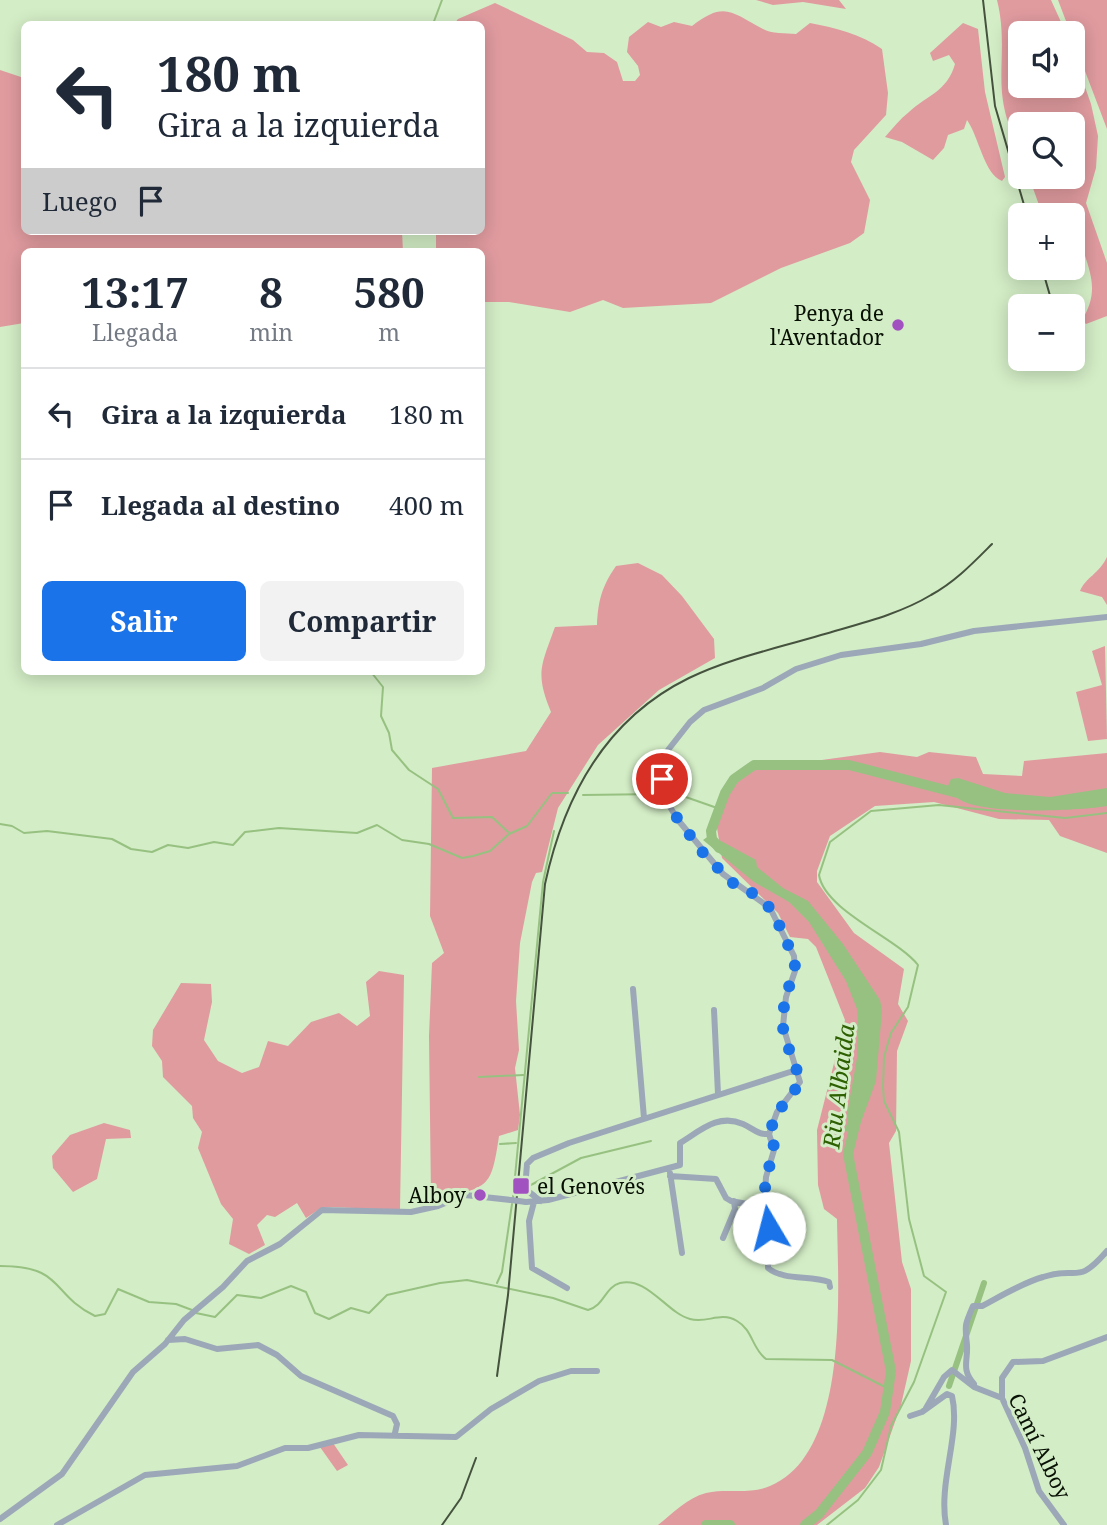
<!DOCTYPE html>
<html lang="es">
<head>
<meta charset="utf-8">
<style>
  :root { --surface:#fff; --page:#f2f2f3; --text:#1f2937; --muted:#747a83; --line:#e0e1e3; --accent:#1a73e8 }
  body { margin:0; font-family:"Noto Serif",serif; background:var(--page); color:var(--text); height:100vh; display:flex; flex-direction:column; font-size:26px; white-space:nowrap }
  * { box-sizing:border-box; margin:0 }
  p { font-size:23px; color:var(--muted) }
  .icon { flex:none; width:38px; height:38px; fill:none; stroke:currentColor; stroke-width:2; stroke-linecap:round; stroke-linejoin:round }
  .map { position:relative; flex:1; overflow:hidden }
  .panel { position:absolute; left:21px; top:248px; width:464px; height:427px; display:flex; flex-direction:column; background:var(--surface); border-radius:10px; box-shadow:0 4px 18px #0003 }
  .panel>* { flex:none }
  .guide { position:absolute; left:21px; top:21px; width:464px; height:214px; border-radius:10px; box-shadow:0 4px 18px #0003; background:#fff; color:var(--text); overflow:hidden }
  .buttons { position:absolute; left:1008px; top:21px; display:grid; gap:14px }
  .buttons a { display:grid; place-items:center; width:77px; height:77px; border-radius:10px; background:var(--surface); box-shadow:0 4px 18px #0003; font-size:35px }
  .pin { position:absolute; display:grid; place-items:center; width:60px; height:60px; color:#fff; margin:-30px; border:4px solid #fff; border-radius:50%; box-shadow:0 2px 7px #0007 }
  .me { position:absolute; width:77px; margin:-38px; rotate:352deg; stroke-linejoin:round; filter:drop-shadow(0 0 5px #0008) }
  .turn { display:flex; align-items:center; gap:24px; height:147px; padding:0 21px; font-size:32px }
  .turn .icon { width:91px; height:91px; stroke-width:2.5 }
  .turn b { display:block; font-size:49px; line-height:60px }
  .then { display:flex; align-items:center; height:66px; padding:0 21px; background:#0003; gap:14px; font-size:26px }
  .eta { display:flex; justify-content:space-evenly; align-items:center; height:119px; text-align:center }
  .eta b { font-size:42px; font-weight:700; line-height:49px }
  .primary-button { display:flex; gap:14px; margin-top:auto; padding:14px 21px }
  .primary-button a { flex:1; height:80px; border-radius:10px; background:var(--accent); color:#fff; font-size:28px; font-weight:700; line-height:80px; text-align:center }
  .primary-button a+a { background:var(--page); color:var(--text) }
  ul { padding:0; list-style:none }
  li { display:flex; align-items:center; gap:21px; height:91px; padding:0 21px; border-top:2px solid var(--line) }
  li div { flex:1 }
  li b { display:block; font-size:26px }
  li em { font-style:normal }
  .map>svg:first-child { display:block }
  .green { fill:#e09b9f }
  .water { fill:#97c181 }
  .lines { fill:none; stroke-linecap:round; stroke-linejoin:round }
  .stream { stroke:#97c181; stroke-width:2 }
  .canal { stroke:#97c181; stroke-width:6 }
  .river { stroke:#97c181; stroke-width:10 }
  .street { stroke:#9ca8b8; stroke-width:6 }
  .rail { stroke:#45533e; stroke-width:2 }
  .street-bridge { stroke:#9ca8b8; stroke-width:6 }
  .route { stroke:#1a73e8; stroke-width:12; stroke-dasharray:0 21.6 }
  .poi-dot { fill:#a251c1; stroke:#d3edc6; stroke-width:2.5 }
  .labels { text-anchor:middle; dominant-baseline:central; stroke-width:6; stroke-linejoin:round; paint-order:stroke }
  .poi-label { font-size:21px; fill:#081004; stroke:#d3edc6; text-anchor:end }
  .street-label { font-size:21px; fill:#081004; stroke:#d3edc6 }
  .water-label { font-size:23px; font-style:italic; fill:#2d6000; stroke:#d3edc6 }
</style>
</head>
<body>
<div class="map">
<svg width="1107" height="1525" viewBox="0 0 1107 1525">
  <rect width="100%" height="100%" fill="#d3edc6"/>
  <path class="green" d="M756 0H839L846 9 803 2 773 5Z
    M997 0H1051L1066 33H1020V86H1073V53L1091 104 1098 136 1096 168 1086 203 1107 263V316L1086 324 1082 320C1097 295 1093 279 1084 253L1073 247V215H1057L1039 205 1029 177H1073V124H1020V148C987 91 1011 56 997 0Z
    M1058 0H1107V129Z
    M495 3 573 40 587 52 604 53 617 62 623 81H635L640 75 638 66 627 52 629 37 648 22 661 27 674 22 692 26C725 0 732 13 763 29 771 34 786 33 796 34L810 23C836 28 860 34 882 49L888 93 886 115 854 150 851 162 870 200 864 233 850 243 781 268 711 303 623 308 603 300 570 312 509 302H481V252H436V231H481V24H454L458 19Z
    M963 23 978 29 985 92 1005 177 1002 181C984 174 979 137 967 120L964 129 948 135 944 148 933 160 902 142 885 137C893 128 900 119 909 112 927 95 947 92 955 64L949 55 933 61 930 53Z
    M0 70 24 78V231H402L403 252H24V323L0 327Z
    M1107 557V605L1102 597 1080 591C1086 577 1099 574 1107 557Z
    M638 563 662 575 682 596 714 639 715 658 659 690 598 745 558 808 542 872 536 873 532 882 520 943 516 1001 519 1050 515 1068 520 1115 518 1130 499 1136C491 1190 489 1185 439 1200L431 1197 429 1036 432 963 444 953 430 916 432 768 526 751 551 712C535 673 541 666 555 627L597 625C598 601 602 586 616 566Z
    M1105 646 1107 739 1088 741 1076 692 1102 685 1092 651Z
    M880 752 917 757 929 752 976 757 983 774 1022 776 1024 761 1107 753V853L1060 836 1049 820 999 819 934 802 875 806 830 836 817 871V882L854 933 904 969 898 1004 908 1021 897 1051 896 1131 889 1143 902 1262 911 1289V1361L901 1405 879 1467 865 1488 817 1525H658C673 1513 687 1498 706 1493 727 1488 749 1495 770 1486 850 1453 838 1290 837 1219L824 1209 818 1185 817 1130 845 1020 816 947 808 939 790 937 778 913 722 858 716 822 733 784 756 769Z
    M379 971 404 975 400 1210 331 1207 321 1208 306 1218 297 1203 275 1217 267 1215 257 1225 265 1245 249 1254 229 1244 233 1219 221 1204 198 1148 202 1132 193 1118 192 1106 163 1077 162 1061 152 1046 153 1030 181 983 211 984 212 1002 204 1040 218 1061 242 1073 259 1067 268 1041 288 1046 311 1022 339 1013 357 1026 370 1016 366 982Z
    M104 1123 130 1130 131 1138 106 1139 97 1179 73 1192 53 1168 52 1156 70 1135Z
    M333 1443 348 1465 337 1471 320 1447Z"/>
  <path class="water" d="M958 778 1005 793 1050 797 1107 788V806C1079 811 981 815 959 799 955 796 952 789 948 786L951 779Z
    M710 835 756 860 757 867 783 888 808 901 843 944 880 1000 882 1011 876 1081 857 1133 844 1131 848 1122 847 1114 857 1058 858 1021 857 1009 846 981 809 922 789 902 754 882 703 840Z"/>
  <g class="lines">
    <path class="stream" d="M433 24 442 0
      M371 672 383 687 381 716 389 733 392 750 409 770 438 789 453 818 492 817 508 832
      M583 795 659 794
      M664 795H680L720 809
      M0 824 12 826 24 833 47 831 112 839 131 849 152 852 168 845 188 848 214 842 233 845 245 832 279 828 357 833 377 825 402 840 429 844 462 858 473 856 490 851 509 834 527 826 552 793H568
      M479 1077 523 1075
      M500 1144 516 1143
      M529 1186 581 1158 651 1141
      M513 1198 543 882 554 831
      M0 1266C65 1266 50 1294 95 1316L105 1314 118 1289 149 1302 176 1304 192 1310
      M497 1283 502 1272 512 1204
      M196 1313 215 1317 237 1295 261 1298 291 1286 306 1292 315 1313 329 1319 351 1308 369 1313 387 1295 440 1283 467 1280 553 1298 588 1310C604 1306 605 1287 620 1283 647 1276 667 1313 690 1319 707 1324 720 1311 737 1321 753 1330 752 1349 766 1359L832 1360 889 1389
      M827 1525 858 1500 881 1470 891 1426 914 1382 946 1292 924 1276 909 1219 899 1132 884 1101 883 1087 884 1057 891 1033 908 1007 918 965C897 938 825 911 819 875L830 842 871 811 939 805 1065 818 1107 813"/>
    <path class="canal" d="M949 1386 984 1283"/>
    <path class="river" d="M719 848 712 839 711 831 725 793 734 779 754 765H849L965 795
      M706 1525H730
      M805 1525 819 1514 867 1453 885 1412 891 1371 848 1154 856 1121"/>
    <path class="street" d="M633 989 644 1118
      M714 1010 718 1094
      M670 1173 682 1253
      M670 1176 716 1179 726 1198 731 1201 764 1207 770 1228 768 1268C784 1281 810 1275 829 1282L830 1287
      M541 1201 525 1189 527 1164 533 1158 569 1143 790 1072H799
      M526 1202 548 1200 680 1165V1143C700 1131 718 1113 743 1124 752 1128 758 1135 769 1134L777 1112 800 1082 783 1026 786 997 795 971 794 956 770 908 723 874 678 820 662 794 668 750 690 722 704 710 763 688 796 669 841 655 921 644 974 631 1107 617
      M534 1202 529 1221 532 1268 567 1288
      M764 1207 766 1177 774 1150 769 1134
      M723 1238 735 1209 734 1201
      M168 1340 185 1339 217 1349 258 1345 277 1355 301 1376 393 1416 397 1424 395 1433
      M974 1384C961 1369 968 1362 967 1345 965 1325 964 1327 973 1306H982C1001 1296 1022 1283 1043 1277 1078 1265 1076 1287 1107 1251
      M1002 1398V1378L1013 1362 1043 1361 1107 1337
      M926 1408 944 1377 952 1370 974 1387 1002 1398 1025 1448 1039 1491 1064 1525
      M910 1416 922 1412 947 1394 952 1396C961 1434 938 1482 946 1525
      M0 1519 62 1474 133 1372 165 1344 184 1320 223 1287 247 1261 280 1244 322 1210 411 1212 438 1206 465 1195 511 1200
      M57 1525 145 1475 237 1466 285 1448H308L359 1435 456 1437 491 1409 539 1381 571 1371H597"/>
    <path class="rail" d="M983 0 995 106 1027 215
      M1042 268 1053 306
      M497 1376 508 1295 545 884C564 796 605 719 689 678 730 658 778 648 821 635 858 624 898 615 931 595 955 582 973 563 992 544
      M442 1525 461 1498 476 1458"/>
    <path class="street-bridge" d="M511 1200 526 1202"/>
  </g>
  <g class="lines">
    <path class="route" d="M662 779 663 799 704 854 734 884 754 894 770 908 785 936 795 965 784 1005 783 1033 800 1079 793 1094 777 1112 769 1134C780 1149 769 1162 766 1178 763 1197 768 1210 769 1228"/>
  </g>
  <g class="poi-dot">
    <circle cx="898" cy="325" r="7"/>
    <rect x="512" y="1177" width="18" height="18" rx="3.5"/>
    <circle cx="480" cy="1195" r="7"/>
  </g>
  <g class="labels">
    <g class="poi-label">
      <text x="884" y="313">Penya de<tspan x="884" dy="24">l'Aventador</tspan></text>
      <text x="537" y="1186" text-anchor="start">el Genovés</text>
      <text x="466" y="1195">Alboy</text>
    </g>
    <g class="street-label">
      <text transform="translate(1040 1446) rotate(64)">Camí Alboy</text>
    </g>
    <g class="water-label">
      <text transform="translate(838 1086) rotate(-83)">Riu Albaida</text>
    </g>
  </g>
</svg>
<div class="buttons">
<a><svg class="icon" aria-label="sound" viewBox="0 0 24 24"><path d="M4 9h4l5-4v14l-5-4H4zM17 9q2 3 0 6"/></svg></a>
<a><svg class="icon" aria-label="search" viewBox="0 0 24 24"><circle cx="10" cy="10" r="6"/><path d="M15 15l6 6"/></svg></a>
<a>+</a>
<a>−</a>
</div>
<div class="pin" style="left:662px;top:779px;background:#d93025"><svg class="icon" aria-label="arrive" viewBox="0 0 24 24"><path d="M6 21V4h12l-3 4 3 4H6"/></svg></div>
<svg class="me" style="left:769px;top:1228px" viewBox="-20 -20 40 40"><circle r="19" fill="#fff"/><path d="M0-13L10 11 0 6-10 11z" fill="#1a73e8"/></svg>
<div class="guide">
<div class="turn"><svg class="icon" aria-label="left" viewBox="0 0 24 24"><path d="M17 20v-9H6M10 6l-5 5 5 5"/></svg><div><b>180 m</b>Gira a la izquierda</div></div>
<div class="then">Luego<svg class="icon" aria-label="arrive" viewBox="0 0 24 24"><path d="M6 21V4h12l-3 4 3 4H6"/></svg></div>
</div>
<section class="panel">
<div class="eta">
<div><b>13:17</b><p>Llegada</p></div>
<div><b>8</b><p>min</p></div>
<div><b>580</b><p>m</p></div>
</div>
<ul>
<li><svg class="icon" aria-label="left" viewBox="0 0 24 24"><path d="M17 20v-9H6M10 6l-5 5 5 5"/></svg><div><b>Gira a la izquierda</b></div><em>180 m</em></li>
<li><svg class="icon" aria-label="arrive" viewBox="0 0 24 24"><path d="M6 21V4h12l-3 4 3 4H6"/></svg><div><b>Llegada al destino</b></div><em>400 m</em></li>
</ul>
<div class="primary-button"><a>Salir</a><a>Compartir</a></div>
</section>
</div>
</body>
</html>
